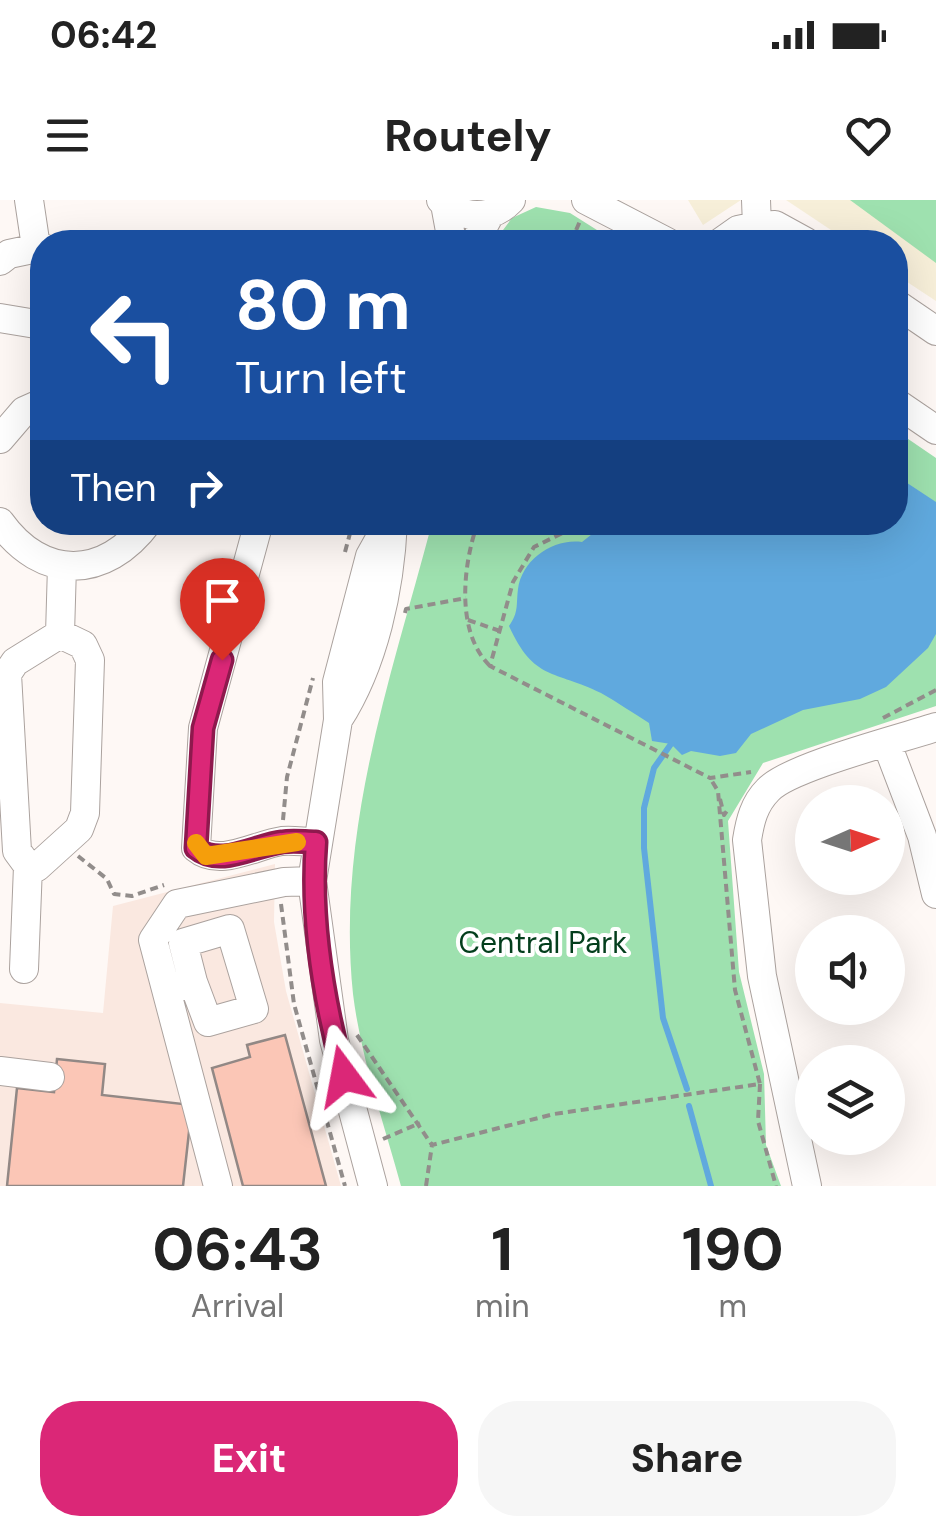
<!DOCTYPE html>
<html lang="en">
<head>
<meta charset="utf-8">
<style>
  :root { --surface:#fff; --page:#f6f6f6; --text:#222; --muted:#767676; --accent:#db2777 }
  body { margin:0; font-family:"DM Sans",sans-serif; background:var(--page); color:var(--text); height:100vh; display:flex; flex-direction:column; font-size:38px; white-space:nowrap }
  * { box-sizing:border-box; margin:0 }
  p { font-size:32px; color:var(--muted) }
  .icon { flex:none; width:55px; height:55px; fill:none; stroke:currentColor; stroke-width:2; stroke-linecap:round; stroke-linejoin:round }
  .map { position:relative; height:986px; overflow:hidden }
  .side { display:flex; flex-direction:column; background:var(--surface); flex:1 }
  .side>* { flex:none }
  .banner { position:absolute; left:30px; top:30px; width:878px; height:305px; border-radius:40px; box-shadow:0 10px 40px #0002; background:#1a4fa0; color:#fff; overflow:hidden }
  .needle { width:65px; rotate:87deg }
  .controls { position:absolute; left:795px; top:585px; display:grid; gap:20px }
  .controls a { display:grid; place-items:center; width:110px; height:110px; border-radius:50%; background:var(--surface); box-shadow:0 10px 40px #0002; font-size:50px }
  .pin { position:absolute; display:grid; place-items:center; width:85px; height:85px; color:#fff; margin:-102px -42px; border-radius:50% 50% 50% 0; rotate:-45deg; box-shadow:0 0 10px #0007 }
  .pin .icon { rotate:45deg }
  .me { position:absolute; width:110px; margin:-55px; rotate:347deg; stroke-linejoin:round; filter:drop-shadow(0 0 8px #0008) }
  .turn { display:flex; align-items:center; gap:35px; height:210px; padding:0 40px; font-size:45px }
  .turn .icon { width:130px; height:130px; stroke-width:2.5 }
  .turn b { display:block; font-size:70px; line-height:85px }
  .then { display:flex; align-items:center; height:95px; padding:0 40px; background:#0003; gap:20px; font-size:38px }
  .eta { display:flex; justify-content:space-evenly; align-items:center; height:170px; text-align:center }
  .eta b { font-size:60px; font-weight:700; line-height:70px }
  .primary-button { display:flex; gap:20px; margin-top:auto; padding:20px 40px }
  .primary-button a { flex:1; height:115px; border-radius:40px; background:var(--accent); color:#fff; font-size:40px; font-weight:700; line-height:115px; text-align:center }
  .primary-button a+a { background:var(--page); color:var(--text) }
  .status { display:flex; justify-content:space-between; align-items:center; height:70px; padding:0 50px; background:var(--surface); direction:ltr }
  .status svg { height:28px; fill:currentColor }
  header { display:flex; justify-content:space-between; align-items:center; height:130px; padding:0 40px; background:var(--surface); font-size:45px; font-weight:700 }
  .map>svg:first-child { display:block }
  .built { fill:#fae8e0 }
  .education { fill:#f7efd9 }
  .green { fill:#9ee1af }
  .water { fill:#60a9de }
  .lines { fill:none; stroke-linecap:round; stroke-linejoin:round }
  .stream { stroke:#60a9de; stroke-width:6 }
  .building { fill:#fbc6b6; stroke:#928885; stroke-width:2.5 }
  .minor-casing { stroke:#aba29e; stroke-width:30 }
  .path { stroke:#928d8b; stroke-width:4; stroke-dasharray:8 5; stroke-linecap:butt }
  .minor { stroke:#fff; stroke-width:28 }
  .route-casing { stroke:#8e194d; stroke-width:25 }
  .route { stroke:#db2777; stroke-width:18 }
  .slow { stroke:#f59e0b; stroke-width:18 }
  .labels { text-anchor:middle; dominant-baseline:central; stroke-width:8; stroke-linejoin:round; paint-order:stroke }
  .park-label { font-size:30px; fill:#033e1c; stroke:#fff }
</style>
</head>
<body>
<div class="status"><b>06:42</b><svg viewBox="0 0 49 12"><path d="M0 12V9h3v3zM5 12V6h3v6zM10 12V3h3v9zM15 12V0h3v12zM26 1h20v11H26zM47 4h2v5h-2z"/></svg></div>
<header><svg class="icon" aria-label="menu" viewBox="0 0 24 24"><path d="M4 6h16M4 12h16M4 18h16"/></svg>Routely<svg class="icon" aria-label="heart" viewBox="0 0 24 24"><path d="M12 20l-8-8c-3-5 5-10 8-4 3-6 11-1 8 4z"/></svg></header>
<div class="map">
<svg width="936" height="986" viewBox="0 0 936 986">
  <rect width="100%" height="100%" fill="#fef8f5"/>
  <path class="built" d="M275 664 274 722 286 791 341 986H0V803L103 813 113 706Z"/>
  <path class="education" d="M688 0H741L703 25Z
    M786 0H936V101L895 74V42H849Z"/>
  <path class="green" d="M850 0H936V63Z
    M536 7 570 13 616 42H494L512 18Z
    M895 230 936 258V506L763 563 728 621 739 772 764 874 766 945 781 986H401C384 923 361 859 353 794 336 631 391 478 432 323L895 322Z"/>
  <path class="water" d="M895 275 936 302V434L928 448 886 487 860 499 803 510 751 534 736 553 720 556 691 551 682 555 671 544 652 541 649 523C633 513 617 502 601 493 554 470 534 481 509 426 519 412 516 405 518 389 522 359 554 338 582 342L606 323 644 333 670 335 710 323 895 322Z"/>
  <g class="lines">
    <path class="stream" d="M671 544 654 568 644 608V648L663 818 687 889
      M689 906 711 986"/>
  </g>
  <path class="building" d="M285 835 326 986H243L212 868 250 857 247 845Z
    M57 859 105 864 102 895 192 905 183 986H7L17 888 54 892Z"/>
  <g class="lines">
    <g class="minor-casing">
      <path id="minor" d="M29 0 36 47
        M441 0C462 19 491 21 511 0
        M586 0 667 42
        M756 0 757 26 775 25 806 42
        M445 4 452 42
        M475 42 490 14
        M721 42 738 30 757 26 769 39
        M0 61 9 54 42 47
        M895 103 936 131
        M0 118 42 125
        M895 202 936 230
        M0 239 24 211 42 203
        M0 322C42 381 105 380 148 322
        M259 322 203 528 196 648C220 668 255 645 282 641 293 640 305 642 315 642
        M60 434 83 445 90 460 85 613 79 629 37 667 28 666 17 651 7 474 15 462Z
        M60 434 62 366
        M338 520C374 464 390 389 393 322
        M887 544 922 636 936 694
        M24 769 28 666
        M167 790 193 782 183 743 230 729 254 809 208 822 193 782
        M0 871 50 877
        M218 986 153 740 177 704 284 682 312 681
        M373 986 334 840 312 681 338 520 337 482 370 356 389 322
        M807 986 762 776 747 640C750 621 754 604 768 590 789 567 900 539 936 527"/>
    </g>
    <path class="path" d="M571 42 580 21
      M478 322C463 364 455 432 490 466
      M585 322 534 347 513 382 490 466 710 578 751 572
      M641 322 657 328 678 322
      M345 352 353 322
      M405 413 406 409 466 398
      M468 420 500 431
      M883 518 936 490
      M720 599 724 615 729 608
      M283 620 287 577 313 478
      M78 656 107 679 114 694 132 696 164 685
      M281 704 294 804 345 986
      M357 835 432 945 554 914 760 884 735 790 718 591 710 578
      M760 884 758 921 776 986
      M383 939 420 923
      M426 986 432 945"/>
    <use href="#minor" class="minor"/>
  </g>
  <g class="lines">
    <g class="route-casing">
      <path id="route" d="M222 460 203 528 196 648C220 668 255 645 282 642 293 640 305 642 316 642 310 718 324 802 344 876"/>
    </g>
    <use href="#route" class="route"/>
    <path class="slow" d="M196 643 206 656 297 642"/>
  </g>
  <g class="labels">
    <g class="park-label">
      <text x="543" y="742">Central Park</text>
    </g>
  </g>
</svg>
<div class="controls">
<a><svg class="needle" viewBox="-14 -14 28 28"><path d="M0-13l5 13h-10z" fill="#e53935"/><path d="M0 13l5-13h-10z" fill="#767676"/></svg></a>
<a><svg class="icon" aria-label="sound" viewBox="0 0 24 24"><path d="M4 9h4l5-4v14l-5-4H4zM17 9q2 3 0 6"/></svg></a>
<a><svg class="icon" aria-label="layers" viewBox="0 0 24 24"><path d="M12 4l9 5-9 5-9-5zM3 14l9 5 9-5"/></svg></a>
</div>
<div class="pin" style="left:222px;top:460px;background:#d93025"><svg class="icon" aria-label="arrive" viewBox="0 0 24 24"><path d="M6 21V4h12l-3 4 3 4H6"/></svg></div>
<svg class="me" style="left:344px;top:876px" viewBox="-20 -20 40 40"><path d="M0-17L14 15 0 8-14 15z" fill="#db2777" stroke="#fff" stroke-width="4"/></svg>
<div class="banner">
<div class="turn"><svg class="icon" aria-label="left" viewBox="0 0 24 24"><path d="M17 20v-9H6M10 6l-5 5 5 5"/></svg><div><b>80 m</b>Turn left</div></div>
<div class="then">Then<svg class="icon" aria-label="right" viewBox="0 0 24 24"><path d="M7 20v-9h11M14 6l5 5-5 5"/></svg></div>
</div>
</div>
<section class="side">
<div class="eta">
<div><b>06:43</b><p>Arrival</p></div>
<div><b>1</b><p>min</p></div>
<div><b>190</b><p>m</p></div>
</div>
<div class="primary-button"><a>Exit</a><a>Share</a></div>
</section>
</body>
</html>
